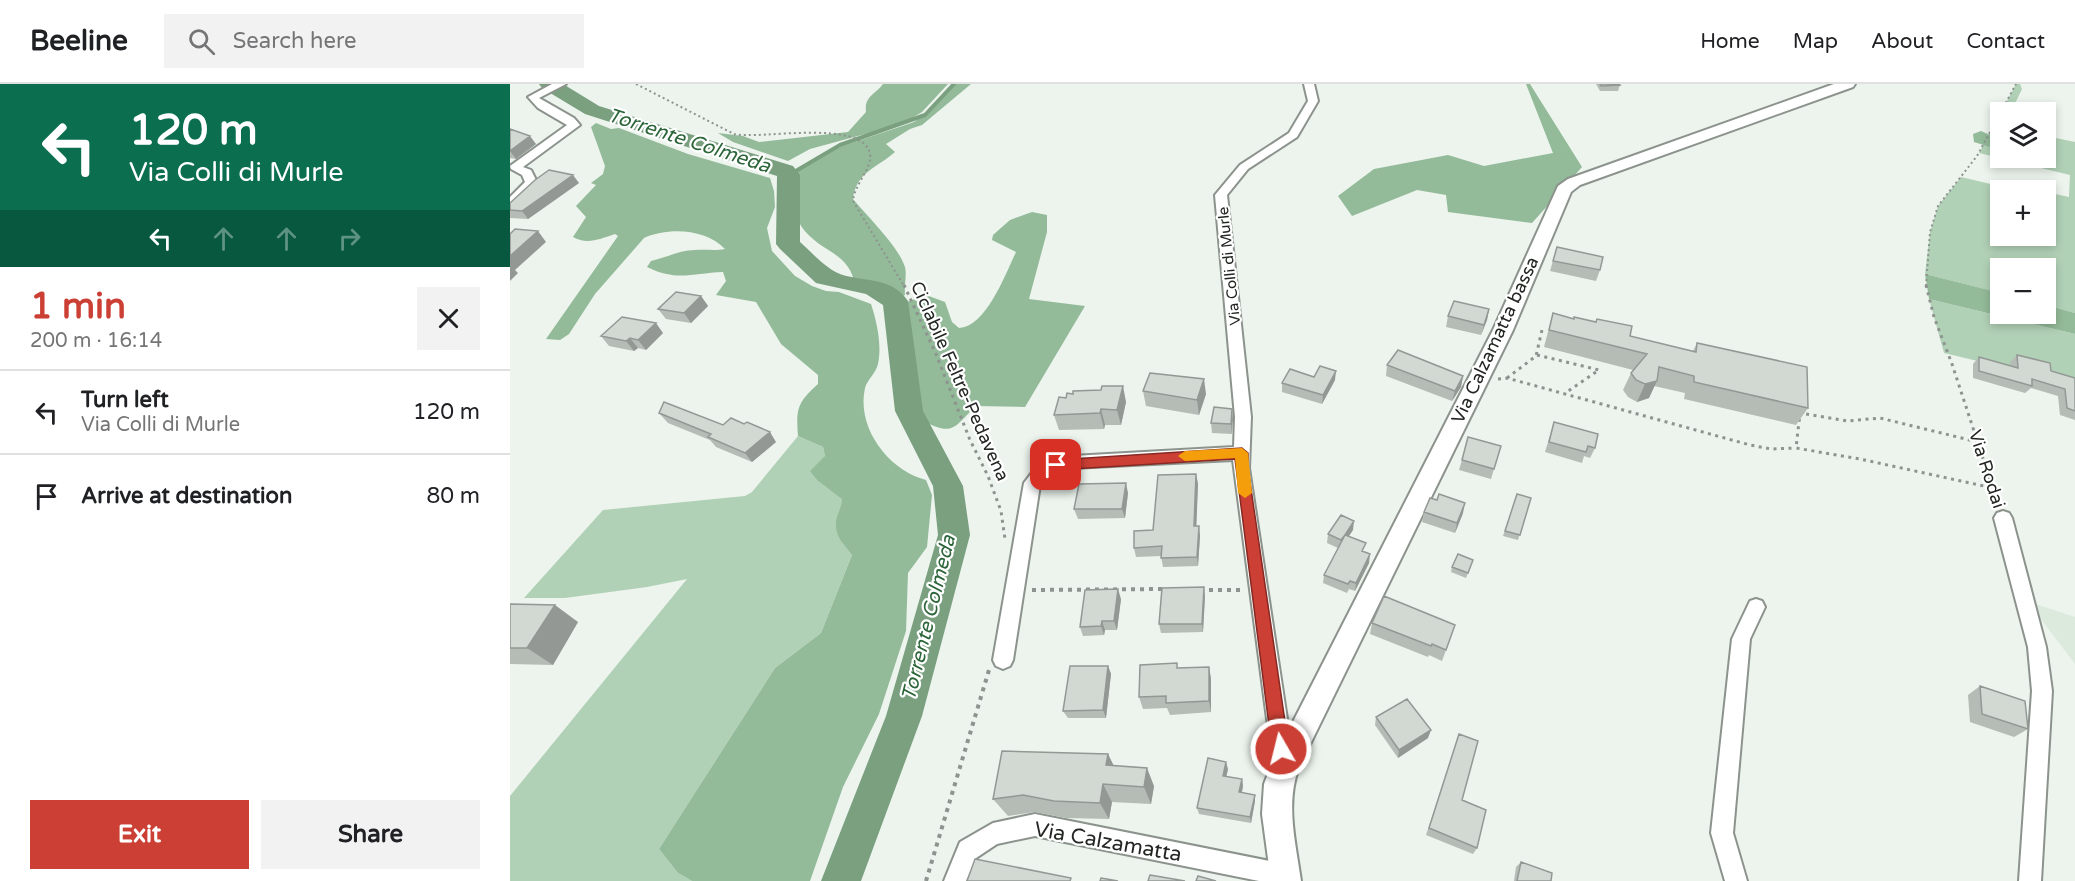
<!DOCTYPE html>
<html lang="en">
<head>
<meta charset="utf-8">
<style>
  :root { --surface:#fff; --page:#f2f2f2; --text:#202124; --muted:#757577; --line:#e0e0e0; --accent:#cc3f34 }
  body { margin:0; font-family:"Varela Round",sans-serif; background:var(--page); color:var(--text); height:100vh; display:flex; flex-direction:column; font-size:22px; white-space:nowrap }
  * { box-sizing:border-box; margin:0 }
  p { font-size:20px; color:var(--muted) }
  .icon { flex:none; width:33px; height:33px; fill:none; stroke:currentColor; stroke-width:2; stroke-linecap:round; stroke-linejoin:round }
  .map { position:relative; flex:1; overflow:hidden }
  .sheet { display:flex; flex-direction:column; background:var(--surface); width:510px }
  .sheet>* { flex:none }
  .banner { background:#0b6e4f; color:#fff; overflow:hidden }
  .fabs { position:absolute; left:1480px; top:18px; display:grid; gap:12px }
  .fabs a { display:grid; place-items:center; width:66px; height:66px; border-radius:0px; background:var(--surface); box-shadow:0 3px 9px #0003; font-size:30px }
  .pin { position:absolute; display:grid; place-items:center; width:51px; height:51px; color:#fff; margin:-26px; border-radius:12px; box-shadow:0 3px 9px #0006 }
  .me { position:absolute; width:66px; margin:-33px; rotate:352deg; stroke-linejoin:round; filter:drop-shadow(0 0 4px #0008) }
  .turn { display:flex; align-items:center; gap:21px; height:126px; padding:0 30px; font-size:27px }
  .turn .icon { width:78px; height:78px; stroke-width:2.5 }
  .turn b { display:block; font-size:42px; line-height:51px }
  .lanes { display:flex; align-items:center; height:57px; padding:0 30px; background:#0003; justify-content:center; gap:30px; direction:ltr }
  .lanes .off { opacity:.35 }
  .round { display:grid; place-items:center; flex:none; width:63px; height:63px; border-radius:0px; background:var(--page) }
  .overview { display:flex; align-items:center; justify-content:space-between; height:102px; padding:0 30px }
  h1 { font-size:36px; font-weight:800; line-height:45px; color:var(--accent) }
  .primary-button { display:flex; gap:12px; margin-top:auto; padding:12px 30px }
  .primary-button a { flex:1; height:69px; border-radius:0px; background:var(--accent); color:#fff; font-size:24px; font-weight:800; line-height:69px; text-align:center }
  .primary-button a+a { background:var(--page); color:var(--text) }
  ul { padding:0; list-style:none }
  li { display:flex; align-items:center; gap:18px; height:84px; padding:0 30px; border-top:2px solid var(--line) }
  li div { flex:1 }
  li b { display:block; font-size:22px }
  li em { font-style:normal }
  header { display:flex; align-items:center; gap:36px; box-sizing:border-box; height:84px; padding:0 30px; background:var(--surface); border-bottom:2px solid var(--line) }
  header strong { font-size:28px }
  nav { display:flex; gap:33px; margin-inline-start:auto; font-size:21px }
  .search { width:420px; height:54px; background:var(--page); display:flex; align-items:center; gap:15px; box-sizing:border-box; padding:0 21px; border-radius:0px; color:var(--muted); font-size:22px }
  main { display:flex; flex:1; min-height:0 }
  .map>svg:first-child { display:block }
  .built { fill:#dceade }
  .green { fill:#b1d1b6 }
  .forest { fill:#93ba99 }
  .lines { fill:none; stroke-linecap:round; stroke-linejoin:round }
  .stream { stroke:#7aa080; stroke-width:4 }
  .river { fill:#7aa080; fill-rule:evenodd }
  .street-casing { stroke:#8c938d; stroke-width:4 }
  .secondary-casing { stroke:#8c938d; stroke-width:4 }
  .path-far2 { stroke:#8d938e; stroke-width:2; stroke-dasharray:2 3; stroke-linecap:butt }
  .path-far1 { stroke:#8d938e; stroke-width:3; stroke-dasharray:3 4.5; stroke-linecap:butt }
  .path { stroke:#8d938e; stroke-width:4; stroke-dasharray:4 5; stroke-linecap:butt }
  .street { fill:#fff; fill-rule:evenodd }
  .secondary { fill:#fff; fill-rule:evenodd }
  .wall { fill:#b5bbb5 }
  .shaded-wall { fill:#939894 }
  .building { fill:#d2d9d3; stroke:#939894; stroke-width:1.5 }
  .route { fill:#cc3f34; stroke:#852922; stroke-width:1.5 }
  .slow { fill:#f59e0b }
  .labels { text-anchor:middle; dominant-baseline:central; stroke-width:4.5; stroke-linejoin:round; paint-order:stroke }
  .far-street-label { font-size:15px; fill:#232623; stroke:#fff }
  .street-label { font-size:18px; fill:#232623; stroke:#fff }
  .water-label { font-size:20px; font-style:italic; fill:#2c6539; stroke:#fff }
  .near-street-label { font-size:21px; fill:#232623; stroke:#fff }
</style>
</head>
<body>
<header>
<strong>Beeline</strong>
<div class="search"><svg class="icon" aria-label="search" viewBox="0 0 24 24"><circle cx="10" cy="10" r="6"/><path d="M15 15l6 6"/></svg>Search here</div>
<nav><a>Home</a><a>Map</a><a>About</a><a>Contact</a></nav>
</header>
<main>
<section class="sheet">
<div class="banner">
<div class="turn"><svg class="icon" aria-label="left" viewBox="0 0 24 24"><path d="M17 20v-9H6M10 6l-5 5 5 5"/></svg><div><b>120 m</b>Via Colli di Murle</div></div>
<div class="lanes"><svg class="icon" aria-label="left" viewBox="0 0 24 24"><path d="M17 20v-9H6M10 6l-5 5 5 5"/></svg><svg class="icon off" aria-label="ahead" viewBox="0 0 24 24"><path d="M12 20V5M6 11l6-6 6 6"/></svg><svg class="icon off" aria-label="ahead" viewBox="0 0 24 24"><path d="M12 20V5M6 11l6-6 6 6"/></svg><svg class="icon off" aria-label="right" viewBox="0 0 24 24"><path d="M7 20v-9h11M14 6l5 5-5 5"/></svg></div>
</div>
<div class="overview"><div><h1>1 min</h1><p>200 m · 16:14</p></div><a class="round"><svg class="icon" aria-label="close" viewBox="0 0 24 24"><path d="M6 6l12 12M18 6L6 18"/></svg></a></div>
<ul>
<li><svg class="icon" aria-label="left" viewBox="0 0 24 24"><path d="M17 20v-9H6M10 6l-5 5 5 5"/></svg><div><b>Turn left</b><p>Via Colli di Murle</p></div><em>120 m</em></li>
<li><svg class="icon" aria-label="arrive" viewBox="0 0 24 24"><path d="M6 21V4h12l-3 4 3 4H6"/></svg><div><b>Arrive at destination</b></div><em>80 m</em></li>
</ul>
<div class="primary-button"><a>Exit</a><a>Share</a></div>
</section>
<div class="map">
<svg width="1565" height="797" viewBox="0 0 1565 797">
  <rect width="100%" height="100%" fill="#ecf4ed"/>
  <path class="built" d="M1517 517 1565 533V580Z"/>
  <path class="green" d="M1506 0H1510L1512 5 1501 28H1491V74H1536V52L1565 58V229L1536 221V184H1491V209L1415 190 1420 148 1428 122 1451 93 1506 106H1491V152H1536V108L1559 113 1560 91 1469 69Z
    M1419 215 1565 250V297L1501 285 1434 269Z
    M288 352 313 363 315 372 308 397 333 415C331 445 317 442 342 471L311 549 265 584 149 765 168 789 182 797H0V712L177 495 137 503 55 514H14L93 426 235 412 242 408Z"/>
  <path class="forest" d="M373 0H438L412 28 392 40 300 65 278 77 223 58 208 49 233 52 249 58 338 48 356 28C354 12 365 11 373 0Z
    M444 0H461L412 41 400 45 376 60 385 68C367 84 346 88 343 115 358 133 388 162 395 183 397 191 394 202 395 211L381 218 374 212 345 203C341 167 309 169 291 142 288 136 286 127 282 120L274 118 275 94 324 65 404 38 417 29Z
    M1016 0H1020L1072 83 1022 139 938 128 936 111 907 106 842 132 828 112 864 85 938 71 974 82 1043 69Z
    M86 39 101 45 109 44 178 70 260 94 264 107 265 123 257 144 262 167 285 192 302 202 316 207 329 208 361 220C367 238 372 261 368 280 366 289 357 296 355 304 346 344 379 387 416 396L422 411 417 463 398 489 396 547 369 630 333 703 300 797H182L168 789 149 765 265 584 311 549 342 471C334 461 325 453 326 439 326 431 332 424 332 415L308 397 300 387 315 372 313 363 288 352C286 325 287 319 308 300V291L271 260 246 218 206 211 216 197 213 188C182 189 168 198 137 183L141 177C155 174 170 166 185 166 196 165 204 167 215 165 196 145 159 143 134 154L85 210 59 250 50 256 36 255 108 152 105 150C90 155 77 161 63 153L76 133 66 122 86 101 81 99 93 90 95 82 81 43Z
    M1471 47 1491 56V64H1483L1464 58 1463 50Z
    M522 128 537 131V148L519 215 575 222 515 323 466 322C442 345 444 353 409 335L400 343 394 308 392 276 377 249 376 232 386 222 416 211 435 218 442 238 449 244C476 243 496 189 506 168L482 156 483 151 500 136Z
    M1415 190 1491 209V230H1536V221L1565 229V250L1419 215Z"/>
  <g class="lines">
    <path class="stream" d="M279 91 330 61 415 31 444 0"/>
    <path class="river" d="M29 0H53L89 22 283 82 290 91V158C300 167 310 178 322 186 343 200 380 189 398 217L413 327 453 402 460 451 412 632 351 797H311L376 632 428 451 423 402 385 327 373 221 356 210 306 199 270 165 266 160 267 92 75 30 32 4Z"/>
    <g class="street-casing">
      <path id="street" d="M42 0H56L29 14 64 34 70 41 13 83 21 86 27 98 4 123 0 124V113L15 98 12 91 1 85 0 82 57 41 28 24 18 13Z
        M794 0H804L808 17 787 53 738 85 717 111 741 333 739 384 782 668 787 677 784 684 777 687 765 680 762 673 723 376 562 384 538 391 530 401 503 576 500 582 493 585 486 582 483 576 514 399 527 382 562 372 724 363 725 333 705 111 730 81 779 49 798 17Z
        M1493 427 1499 429 1502 434 1536 563 1542 607 1531 797H1509L1522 607 1518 563 1484 434 1487 429Z
        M1246 515 1252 517 1255 523 1240 555 1223 749 1237 797H1215L1201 749 1222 555 1240 517Z
        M525 730 775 780 783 783 786 791 784 797H749L525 752 487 760 466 774 456 797H434L450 758 483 739Z"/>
    </g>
    <g class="secondary-casing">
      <path id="secondary" d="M1324 0H1345L1343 3 1070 101 1061 108 1003 246 789 683C775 720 786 760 791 797H761L752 730 754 700 763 677 983 246 1048 102 1058 95Z"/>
    </g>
    <path class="path-far2" d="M126 0 224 50C250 56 353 34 360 70 363 83 344 101 343 117L394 202
      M1416 202 1420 148 1428 122 1467 72 1506 0"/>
    <path class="path-far1" d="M394 201 426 270 460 356 478 392 491 427 495 455
      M1416 201 1424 233 1442 280 1488 420
      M1027 271 1089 286 1054 310
      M997 294 1026 272 1032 246
      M988 295 997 294 1240 361 1261 365 1286 364
      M1468 358 1370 334 1338 337 1290 329 1286 364 1350 375 1483 404"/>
    <path class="path" d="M522 506 654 505
      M690 506H732
      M416 797 479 586"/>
    <use href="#street" class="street"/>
    <use href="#secondary" class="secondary"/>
  </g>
  <path class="wall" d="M1086 0H1109L1110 1 1108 7H1090Z
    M0 45 26 60 6 75 0 74Z
    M69 99 18 135 0 134V119Z
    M1047 163 1090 186 1086 197 1040 187Z
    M191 212 198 222 181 239 156 235 148 225Z
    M979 225 977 236 971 251 936 243 938 232Z
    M1043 229 1064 235 1086 238 1087 235 1120 252 1183 267 1187 259 1298 324 1286 341 1174 315 1175 309 1144 302 1139 314 1127 318 1118 313 1113 306 1121 289 1123 286 1034 263Z
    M153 249 136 266 128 264 124 267 99 262 91 252Z
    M1507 271 1541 287 1565 294V336L1550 331 1548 312 1521 304 1515 309 1463 294V280L1469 273 1501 282 1500 278Z
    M877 281 953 292 951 303 942 317 876 292Z
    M804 293 825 296 812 320 772 308V299Z
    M633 307 696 310 689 331 636 322Z
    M616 318 611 341H595L594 345 549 346 544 331Z
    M722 325V350L702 349 701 339Z
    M149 329 213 341 266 358 242 378 206 363 200 356 158 339Z
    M1044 338 1085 364 1080 374 1074 372 1072 379 1035 368Z
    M991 362 981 395 949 386 952 376Z
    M686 390 688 400 686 442 690 452 688 482 653 483 651 472 626 473 624 464 643 446Z
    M618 409 615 434 568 435 564 425Z
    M1007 410 1021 414 1008 456 993 452Z
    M914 428 953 429 945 449 912 438Z
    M843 446 839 452 854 468 859 479 845 507 839 505 837 509 813 499 814 491 828 464 817 459 818 450Z
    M963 476 956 494 941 488 942 483Z
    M695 512 693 548 651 549 649 540Z
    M611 515 607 546H595L594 551 573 552 570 543Z
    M0 520 68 538 43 581 0 580Z
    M862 539 945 541 932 577 919 571 918 573 860 550Z
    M598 582 601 590 596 634H558L553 627Z
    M699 583 701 595V628L660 631 657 624 633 625 629 613 668 584Z
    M1470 602 1518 645 1504 653 1460 638 1458 611Z
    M866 633 918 654 888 674 865 641Z
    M949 650 952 716 967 764 963 770 916 751Z
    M598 670 604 682 644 702 641 720 602 718 599 735 556 734 525 728 498 732 483 715Z
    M718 685 716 692 732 695 733 702 732 709 745 711V717L741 739 689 730 687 724Z
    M1011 778 1041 797H1004L1006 783Z"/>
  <path class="shaded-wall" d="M20 52 26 60 6 75 0 67Z
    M63 91 69 99 18 135 12 127Z
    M28 147 36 158 5 186 8 189 0 197V172Z
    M191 212 198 222 181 239 174 229Z
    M979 225 977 236 971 251 974 241Z
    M146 239 153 249 136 266 128 256Z
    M120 254 128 264 124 267 116 257Z
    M826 287 825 296 812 320 813 311Z
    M953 292 951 303 942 317 945 307Z
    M694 295 696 310 689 331 687 316Z
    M1147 297 1139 314 1127 318 1135 300Z
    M613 302 616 318 611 341 607 326Z
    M591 325 595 341 594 345 590 329Z
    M722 325 723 335 722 350 721 340Z
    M260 348 266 358 242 378 235 369Z
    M686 390 688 400 686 452 684 442Z
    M616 399 618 409 615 434 612 425Z
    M955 419 953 429 945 449 947 439Z
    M844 437 843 446 834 459 835 451Z
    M689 442 690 452 688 482 687 473Z
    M860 470 859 479 845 507 846 499Z
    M694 503 695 512 693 548 692 540Z
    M608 505 611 515 607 546 604 537Z
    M45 521 68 538 43 581 17 564Z
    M592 537 595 546 594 551 591 542Z
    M598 582 601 590 596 634 593 626Z
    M699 583 701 595V628L699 617Z
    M921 646 918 654 888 674 889 666Z
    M598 670 607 689 596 681Z
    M716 678 718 685 715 699 713 692Z
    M637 684 644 702 641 720 634 703Z
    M732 695 733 702 730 715 729 708Z
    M593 700 602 718 599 735 590 719Z
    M745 711V717L741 739 740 733Z"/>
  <path class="building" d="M1090 0H1109L1110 1 1091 2Z
    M0 45 20 52 0 67Z
    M39 86 63 91 12 127 0 126V119L25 96Z
    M5 145 28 147 0 172V150Z
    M1047 163 1093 173 1090 186 1043 177Z
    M166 208 191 212 174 229 148 225Z
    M944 217 979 225 974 241 938 232Z
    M1043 229 1064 235V233L1086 238 1087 235 1122 242 1120 252 1186 268 1187 259 1297 283 1298 324 1184 298V292L1149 283 1147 297 1135 300 1126 296 1121 289 1137 270 1039 246Z
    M112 233 146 239 128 256 120 254 116 257 91 252Z
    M888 266 953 292 945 307 877 281Z
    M1507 271 1540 279 1541 287 1565 294V327L1557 324 1555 305 1522 295V302L1469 287V273L1508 284Z
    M810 282 826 287 813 311 772 299 780 285 804 293Z
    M640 289 694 295 687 316 633 307Z
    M592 302H613L607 326 591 325 590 329 544 331 549 313 556 314 557 309 563 310V307L591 306Z
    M154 318 213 341 221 334 234 340 237 338 260 348 235 369 198 353 201 350 149 329Z
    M704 323 722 325 721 340 701 339Z
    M1044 338 1088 350 1085 364 1078 362 1076 368 1039 358Z
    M958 353 991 362 984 385 952 376Z
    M686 390 684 442H689L687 473 651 474 652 462 624 464V447L643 446 648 391Z
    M616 399 612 425H564L569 400Z
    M929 410 955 419 947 439 914 428 920 414 927 416Z
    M1007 410 1021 414 1010 451 995 447Z
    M831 431 844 437 835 451 856 459 852 467 860 470 846 499 840 497 838 500 814 491 835 451 831 456 818 450Z
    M948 470 963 476 958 489 942 483Z
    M694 503 692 540H649L652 504Z
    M608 505 604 537H592L591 542 570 543 575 506Z
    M874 512 945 541 936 566 922 560 921 562 862 539Z
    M0 520 45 521 17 564H0Z
    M667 579V584L699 583V617L656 619V612L629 613 630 581Z
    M560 582H598L593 626 553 627Z
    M1470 602 1515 617 1518 645 1472 630Z
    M897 615 921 646 889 666 866 633Z
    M949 650 968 657 952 716 976 726 967 764 919 744Z
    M492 667 598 670 596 681 637 684 634 703 593 700 590 719 544 717 513 711 483 715Z
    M698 674 716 678 713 692 732 695 729 708 745 711 740 733 687 724Z
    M465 775 561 794 560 797H457Z
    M1011 778 1042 789 1041 797H1007Z
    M640 791 675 797H638Z
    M688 792 706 797H686Z
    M591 794 608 797H590Z"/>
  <path class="route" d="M732 364 738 369V384L779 665 777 671 771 673 765 671 762 665 725 375 546 386 539 381 546 376Z"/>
  <path class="slow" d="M732 364 738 369 742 409 735 414 728 409 725 374 675 377 668 372 675 367Z"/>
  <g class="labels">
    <g class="far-street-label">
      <text transform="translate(719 182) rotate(-96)">Via Colli di Murle</text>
    </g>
    <g class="street-label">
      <text transform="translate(985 256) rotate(-65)">Via Calzamatta bassa</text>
      <text transform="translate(450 297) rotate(66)">Ciclabile Feltre-Pedavena</text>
      <text transform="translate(1477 385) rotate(72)">Via Rodai</text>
    </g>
    <g class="water-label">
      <text transform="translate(179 57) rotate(18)">Torrente Colmeda</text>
      <text transform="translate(419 534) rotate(-76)">Torrente Colmeda</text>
    </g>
    <g class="near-street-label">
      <text transform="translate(598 758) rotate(10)">Via Calzamatta</text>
    </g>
  </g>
</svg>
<div class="fabs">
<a><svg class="icon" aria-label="layers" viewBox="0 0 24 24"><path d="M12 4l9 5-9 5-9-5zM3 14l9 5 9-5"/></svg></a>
<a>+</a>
<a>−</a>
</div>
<div class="pin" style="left:546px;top:381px;background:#d93025"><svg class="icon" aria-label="arrive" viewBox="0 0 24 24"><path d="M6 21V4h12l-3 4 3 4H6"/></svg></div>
<svg class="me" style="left:771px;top:665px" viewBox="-20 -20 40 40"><circle r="17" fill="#cc3f34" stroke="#fff" stroke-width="3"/><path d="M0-11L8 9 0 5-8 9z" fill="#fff"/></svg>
</div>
</main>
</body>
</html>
